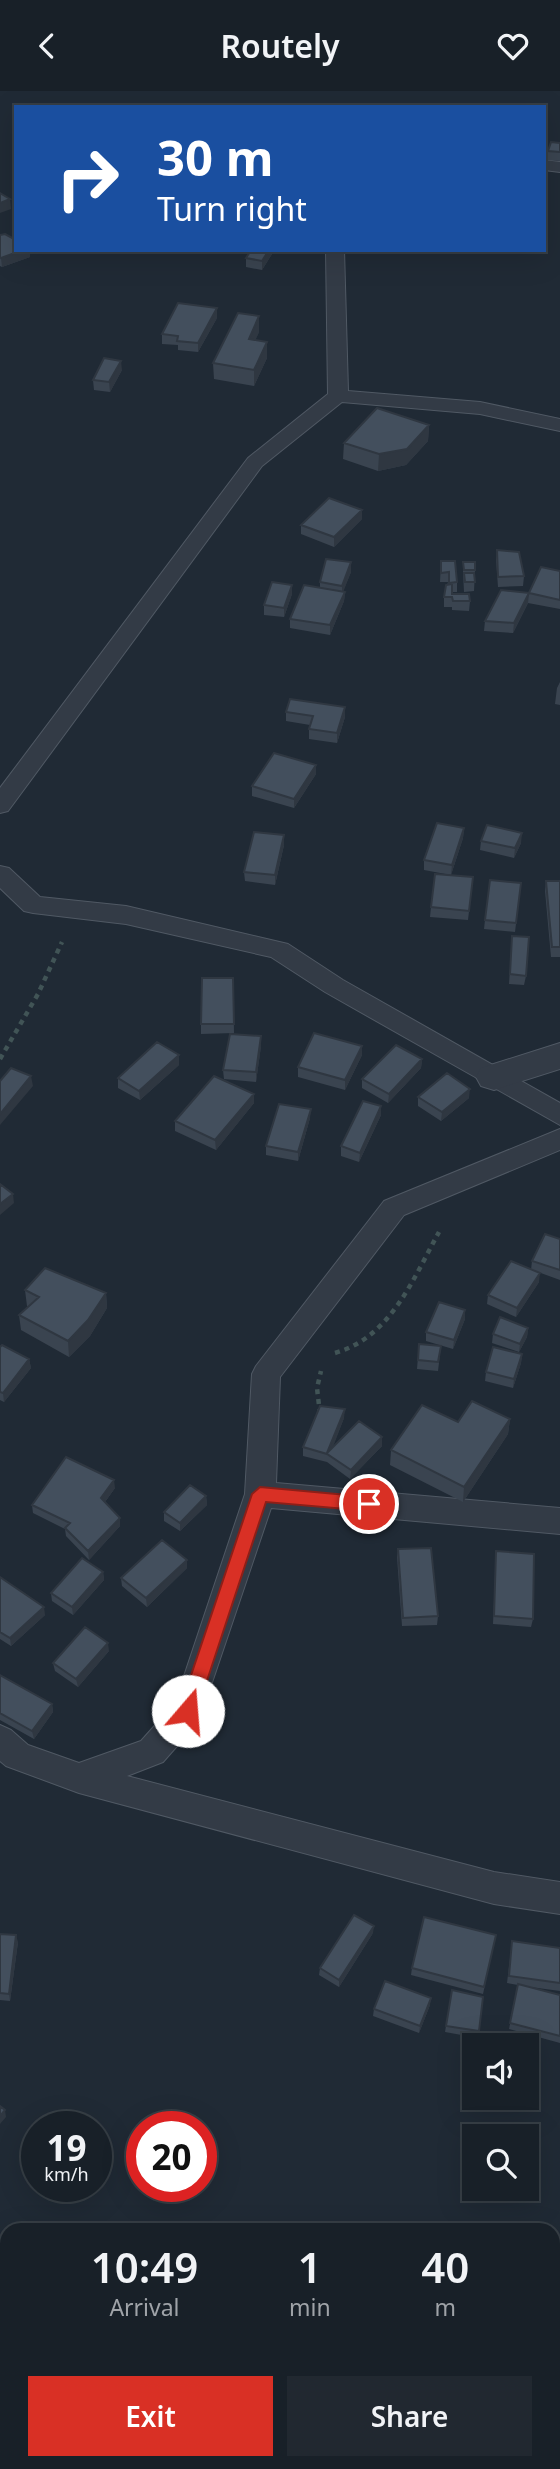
<!DOCTYPE html>
<html lang="en">
<head>
<meta charset="utf-8">
<style>
  :root { --surface:#182028; --page:#212830; --text:#f1f3f6; --muted:#9fa3a8; --line:#363e45; --accent:#d93025 }
  body { margin:0; font-family:"Noto Sans",sans-serif; background:var(--page); color:var(--text); height:100vh; display:flex; flex-direction:column; font-size:26px; white-space:nowrap }
  * { box-sizing:border-box; margin:0 }
  p { font-size:23px; color:var(--muted) }
  .icon { flex:none; width:38px; height:38px; fill:none; stroke:currentColor; stroke-width:2; stroke-linecap:round; stroke-linejoin:round }
  .map { position:relative; flex:1; overflow:hidden }
  .drawer { position:absolute; left:0px; top:2132px; width:560px; height:247px; display:flex; flex-direction:column; background:var(--surface); border-radius:21px 21px 0 0; box-shadow:0 7px 28px #0002,0 0 0 2px var(--line) }
  .drawer>* { flex:none }
  .banner { position:absolute; left:14px; top:14px; width:532px; height:147px; border-radius:0px; box-shadow:0 7px 28px #0002,0 0 0 2px var(--line); background:#1a4fa0; color:#fff; overflow:hidden }
  .buttons { position:absolute; left:462px; top:1942px; display:grid; gap:14px }
  .buttons a { display:grid; place-items:center; width:77px; height:77px; border-radius:0px; background:var(--surface); box-shadow:0 7px 28px #0002,0 0 0 2px var(--line); font-size:35px }
  .speed { position:absolute; left:21px; top:2020px; display:flex; gap:14px; font-size:35px; font-weight:700; text-align:center }
  .speed>* { display:grid; place-content:center; width:91px; height:91px; border-radius:50%; background:var(--surface); box-shadow:0 7px 28px #0002,0 0 0 2px var(--line); line-height:1 }
  .speed small { font-size:18px; font-weight:400 }
  .speed .limit { border:10px solid #d22; background:#fff; color:#111 }
  .pin { position:absolute; display:grid; place-items:center; width:60px; height:60px; color:#fff; margin:-30px; border:4px solid #fff; border-radius:50%; box-shadow:0 2px 7px #0007 }
  .me { position:absolute; width:77px; margin:-38px; rotate:18deg; stroke-linejoin:round; filter:drop-shadow(0 0 5px #0008) }
  .turn { display:flex; align-items:center; gap:24px; height:147px; padding:0 28px; font-size:32px }
  .turn .icon { width:91px; height:91px; stroke-width:2.5 }
  .turn b { display:block; font-size:49px; line-height:60px }
  .eta { display:flex; justify-content:space-evenly; align-items:center; height:119px; text-align:center }
  .eta b { font-size:42px; font-weight:600; line-height:49px }
  .cta { display:flex; gap:14px; margin-top:auto; padding:14px 28px }
  .cta a { flex:1; height:80px; border-radius:0px; background:var(--accent); color:#fff; font-size:28px; font-weight:600; line-height:80px; text-align:center }
  .cta a+a { background:var(--page); color:var(--text) }
  header { display:flex; justify-content:space-between; align-items:center; height:91px; padding:0 28px; background:var(--surface); font-size:32px; font-weight:600 }
  .map>svg:first-child { display:block }
  .lines { fill:none; stroke-linecap:round; stroke-linejoin:round }
  .lane-casing { stroke:#505964; stroke-width:2 }
  .street-casing { stroke:#505964; stroke-width:2 }
  .path { stroke:#415456; stroke-width:4.5; stroke-dasharray:5 5; stroke-linecap:butt }
  .lane { fill:#333b46; fill-rule:evenodd }
  .street { fill:#333b46; fill-rule:evenodd }
  .wall { fill:#3a4450 }
  .shaded-wall { fill:#2f3741 }
  .building { fill:#434f5d; stroke:#2f3741; stroke-width:2 }
  .route { fill:#d93025; stroke:#8d1f18; stroke-width:2 }
</style>
</head>
<body>
<header><svg class="icon" aria-label="back" viewBox="0 0 24 24"><path d="M15 5l-7 7 7 7"/></svg>Routely<svg class="icon" aria-label="heart" viewBox="0 0 24 24"><path d="M12 20l-8-8c-3-5 5-10 8-4 3-6 11-1 8 4z"/></svg></header>
<div class="map">
<svg width="560" height="2378" viewBox="0 0 560 2378">
  <rect width="100%" height="100%" fill="#202a35"/>
  <g class="lines">
    <g class="lane-casing">
      <path id="lane" d="M544 69 560 71V81L544 79Z
        M326 159H344L348 300 480 311 560 328V340L480 323 342 311 262 375 8 720 0 722V697L248 367 328 303Z
        M0 775 9 777 40 806 126 815 288 853 343 889 560 1012V1034L325 901 271 866 126 833 33 822 24 820 0 797Z
        M560 1038V1059L404 1124 280 1286 276 1392 560 1417V1443L271 1417 199 1630 163 1671 127 1685 494 1781 560 1791V1823L494 1813 79 1702 6 1675 0 1670V1634L11 1639 28 1654 79 1672 141 1650 175 1612 245 1403 252 1283 256 1275 384 1110Z"/>
    </g>
    <g class="street-casing">
      <path id="street" d="M560 952V978L494 999 481 995 476 986 481 977Z"/>
    </g>
    <path class="path" d="M0 968 38 903 62 851
      M335 1262C391 1246 413 1188 439 1141
      M320 1323 317 1297 321 1280"/>
    <use href="#lane" class="lane"/>
    <use href="#street" class="street"/>
  </g>
  <path class="wall" d="M560 52V70L547 69 548 60Z
    M16 127V139L14 138 13 129Z
    M0 144 16 159H30V166L2 176 0 175Z
    M251 159H272V163L262 179 246 176V167Z
    M217 227 198 261 178 259V254L162 253V243Z
    M259 241 255 249 267 251V267L254 295 214 288 213 272Z
    M122 279 110 301 94 299 93 289Z
    M429 334 428 350 406 374 378 380 343 368 344 352Z
    M362 428 334 456 301 443V434Z
    M497 459 524 485 523 495 498 496 496 469Z
    M441 470 457 491V501H452V503L470 510 469 520 452 519V516H444V506L448 491H440Z
    M351 471V481L343 500 345 501 344 510 330 544 290 537V528L320 497V491Z
    M463 471 475 479 474 500 464 501 463 481Z
    M560 480V518L528 512 513 542 484 540 485 530 529 502Z
    M292 503 284 526 264 524V514Z
    M560 591V614L555 613 557 597Z
    M345 616V626L337 652 309 648V638L310 634 286 630V621Z
    M316 683 294 717 252 705V695Z
    M464 737 463 747 451 784 424 779V769Z
    M481 750 521 752 514 767 480 759Z
    M284 754 275 794 245 790 244 781Z
    M473 786 468 829 430 826 431 816Z
    M546 790H560V866H551L545 800Z
    M521 792 515 841 484 838 485 829Z
    M512 845 526 885 524 894 509 893Z
    M233 887 234 942 201 943V933Z
    M261 945V955L256 991 224 988 223 979Z
    M362 955V964L345 999 298 986V976Z
    M422 968 421 977 388 1012 362 997V988Z
    M179 974 140 1009 118 997V987Z
    M254 1003V1012L216 1059 175 1040V1030Z
    M418 1006 469 1007 441 1030 418 1015Z
    M381 1015V1024L359 1071 341 1065V1055Z
    M310 1027 298 1070 266 1064V1055Z
    M560 1148V1189L538 1181 539 1191 516 1226 487 1213 488 1204 531 1179 532 1170Z
    M25 1199 106 1202 107 1217 90 1245 69 1266 21 1239 19 1224 28 1215H27Z
    M465 1219V1228L453 1258 426 1250V1241Z
    M528 1237 527 1246 519 1261 492 1252 493 1243Z
    M419 1253 441 1255 438 1280 417 1278Z
    M0 1256 29 1268 31 1277 4 1311 0 1309Z
    M522 1263 521 1272 513 1297 485 1290 486 1281Z
    M344 1327 332 1357 382 1346V1355L350 1388 327 1371 303 1365V1356Z
    M510 1328 508 1343 463 1411 390 1374 391 1359Z
    M115 1397 105 1411 120 1435 89 1469 66 1445 65 1438 33 1422 32 1414Z
    M206 1405 207 1414 180 1440 164 1430V1421Z
    M398 1458 438 1525 437 1534 402 1535 397 1466Z
    M496 1460 533 1528 531 1536 493 1533Z
    M187 1469V1477L147 1516 122 1495 121 1487Z
    M103 1481 104 1489 73 1524 52 1510 51 1502Z
    M0 1486 45 1524 11 1555 0 1548Z
    M109 1560 78 1596 55 1580 53 1572Z
    M0 1584 52 1613 53 1621 34 1648 0 1629Z
    M373 1842 339 1896 319 1884 320 1877Z
    M0 1843 18 1851 10 1910 0 1909Z
    M496 1844 483 1903 411 1884 412 1877Z
    M512 1850 560 1857V1900L523 1895 560 1904V1952L509 1938 518 1894 507 1892Z
    M452 1899 479 1940 478 1947 445 1941Z
    M430 1914 419 1942 373 1925 374 1918Z"/>
  <path class="shaded-wall" d="M10 108 11 118 0 122V112Z
    M23 159H30V166L2 176 1 167Z
    M269 159H272V163L262 179V170Z
    M217 217V227L198 261V252Z
    M259 225V241L249 264V248Z
    M267 251V267L254 295V279Z
    M121 270 122 279 110 301 109 291Z
    M429 334 428 350 406 374 378 380 379 363Z
    M362 419V428L334 456V446Z
    M351 471V481L342 504V495Z
    M292 494V503L284 526V517Z
    M345 501 344 510 330 544V534Z
    M529 502 528 512 513 542 514 532Z
    M345 616V626L337 652V642Z
    M316 674V683L294 717V708Z
    M464 737 463 747 451 784 452 774Z
    M522 742 521 752 514 767 515 757Z
    M284 744V754L275 794V784Z
    M261 945V955L256 991V981Z
    M362 955V964L345 999V989Z
    M179 964V974L140 1009 139 1000Z
    M422 968 421 977 388 1012 389 1003Z
    M31 985 33 995 0 1034V1023Z
    M470 998 469 1007 441 1030 442 1021Z
    M254 1003V1012L216 1059 215 1049Z
    M381 1015V1024L359 1071 360 1062Z
    M311 1018 310 1027 298 1070V1061Z
    M13 1103 14 1112 0 1124V1113Z
    M540 1182 539 1191 516 1226 517 1217Z
    M106 1202 107 1217 90 1245 69 1266 68 1250Z
    M465 1219V1228L453 1258 454 1249Z
    M528 1237 527 1246 519 1261 520 1253Z
    M522 1263 521 1272 513 1297 514 1288Z
    M29 1268 31 1277 4 1311 3 1302Z
    M345 1318 344 1327 330 1364 327 1362Z
    M510 1328 508 1343 463 1411 464 1396Z
    M382 1346V1355L350 1388 351 1379Z
    M114 1389 115 1397 102 1415 101 1407Z
    M206 1405 207 1414 180 1440V1432Z
    M120 1427V1435L89 1469 88 1460Z
    M187 1469V1477L147 1516 146 1507Z
    M103 1481 104 1489 73 1524 72 1516Z
    M44 1516 45 1524 11 1555 10 1547Z
    M108 1552 109 1560 78 1596 76 1588Z
    M52 1613 53 1621 34 1648 32 1640Z
    M374 1835 373 1842 339 1896V1889Z
    M16 1844 18 1851 10 1910 9 1903Z
    M431 1907 430 1914 419 1942 420 1935Z
    M5 2019 6 2026 0 2033V2025Z"/>
  <path class="building" d="M551 51 560 52V61L548 60Z
    M0 102 10 108 0 112Z
    M5 143 16 149V159H23L1 167 0 166V144Z
    M251 159H269L262 170 246 167Z
    M178 212 217 217 198 252 177 250 178 245 162 243Z
    M238 222 259 225 249 248 267 251 254 279 213 272Z
    M104 267 121 270 109 291 93 289Z
    M377 317 429 334 407 358 379 363 344 352Z
    M329 407 362 419 334 446 301 434Z
    M497 459 519 461 524 485 498 486Z
    M326 468 351 471 342 495 320 491Z
    M441 470H455L457 491 449 492V481L441 482Z
    M463 471H475V479H464Z
    M541 476 560 480V509L529 502 514 532 485 530 501 499 529 502Z
    M464 482H474L475 491H465Z
    M272 491 292 494 284 517 264 514Z
    M452 493V503H469L470 510H453L452 506H444L446 494Z
    M304 494 345 501 330 534 290 528Z
    M290 608 345 616 337 642 309 638 313 625 286 621Z
    M274 662 316 674 294 708 252 695Z
    M437 732 464 737 452 774 424 769Z
    M487 734 522 742 515 757 481 750Z
    M254 741 284 744 275 784 244 781Z
    M435 783 473 786 469 820 431 816Z
    M490 789 521 792 516 832 485 829Z
    M546 790H560V856H552Z
    M512 845 529 846 526 885 510 883Z
    M202 887H233L234 933H201Z
    M314 942 362 955 345 989 298 976Z
    M230 943 261 945 256 981 223 979Z
    M157 951 179 964 139 1000 118 987Z
    M396 954 422 968 389 1003 362 988Z
    M11 977 31 985 0 1023V990Z
    M447 982 470 998 442 1021 418 1006Z
    M214 985 254 1003 215 1049 175 1030Z
    M363 1010 381 1015 360 1062 341 1055Z
    M279 1013 311 1018 298 1061 266 1055Z
    M0 1093 13 1103 0 1113Z
    M545 1143 560 1148V1179L532 1170Z
    M511 1170 540 1182 517 1217 488 1204Z
    M45 1177 106 1202 88 1229 68 1250 19 1224 39 1206 25 1199Z
    M439 1211 465 1219 454 1249 426 1241Z
    M500 1226 528 1237 520 1253 493 1243Z
    M419 1253 441 1255 438 1271 418 1269Z
    M2 1254 29 1268 3 1302 0 1301V1256Z
    M493 1256 522 1263 514 1288 486 1281Z
    M472 1310 510 1328 464 1396 391 1359 422 1314 458 1331Z
    M320 1315 345 1318 327 1362 359 1330 382 1346 351 1379 327 1363 303 1356Z
    M66 1366 114 1389 101 1407 120 1427 88 1460 65 1437 70 1432 32 1414Z
    M190 1394 206 1405 180 1432 164 1421Z
    M162 1449 187 1469 146 1507 121 1487Z
    M431 1457 438 1525 403 1527 398 1458Z
    M496 1460 534 1463 533 1528 494 1525Z
    M82 1467 103 1481 72 1516 51 1502Z
    M0 1486 44 1516 10 1547 0 1541Z
    M85 1536 108 1552 76 1588 53 1572Z
    M0 1584 52 1613 32 1640 0 1622Z
    M354 1824 374 1835 339 1889 320 1877Z
    M424 1826 496 1844 484 1896 412 1877Z
    M0 1843 16 1844 9 1903 0 1902Z
    M512 1850 560 1857V1892L509 1885Z
    M385 1890 431 1907 420 1935 374 1918Z
    M518 1893 560 1904V1945L510 1932Z
    M452 1899 483 1906 479 1940 446 1935Z
    M0 2015 5 2019 0 2025Z"/>
  <path class="route" d="M260 1396 369 1406 378 1413 369 1420 266 1411 197 1620 195 1626 188 1628 182 1626 179 1620 252 1403Z"/>
</svg>
<div class="buttons">
<a><svg class="icon" aria-label="sound" viewBox="0 0 24 24"><path d="M4 9h4l5-4v14l-5-4H4zM17 9q2 3 0 6"/></svg></a>
<a><svg class="icon" aria-label="search" viewBox="0 0 24 24"><circle cx="10" cy="10" r="6"/><path d="M15 15l6 6"/></svg></a>
</div>
<div class="speed"><div>19<small>km/h</small></div><div class="limit">20</div></div>
<div class="pin" style="left:369px;top:1413px;background:#d93025"><svg class="icon" aria-label="arrive" viewBox="0 0 24 24"><path d="M6 21V4h12l-3 4 3 4H6"/></svg></div>
<svg class="me" style="left:188px;top:1620px" viewBox="-20 -20 40 40"><circle r="19" fill="#fff"/><path d="M0-13L10 11 0 6-10 11z" fill="#d93025"/></svg>
<div class="banner">
<div class="turn"><svg class="icon" aria-label="right" viewBox="0 0 24 24"><path d="M7 20v-9h11M14 6l5 5-5 5"/></svg><div><b>30 m</b>Turn right</div></div>
</div>
<section class="drawer">
<div class="eta">
<div><b>10:49</b><p>Arrival</p></div>
<div><b>1</b><p>min</p></div>
<div><b>40</b><p>m</p></div>
</div>
<div class="cta"><a>Exit</a><a>Share</a></div>
</section>
</div>
</body>
</html>
